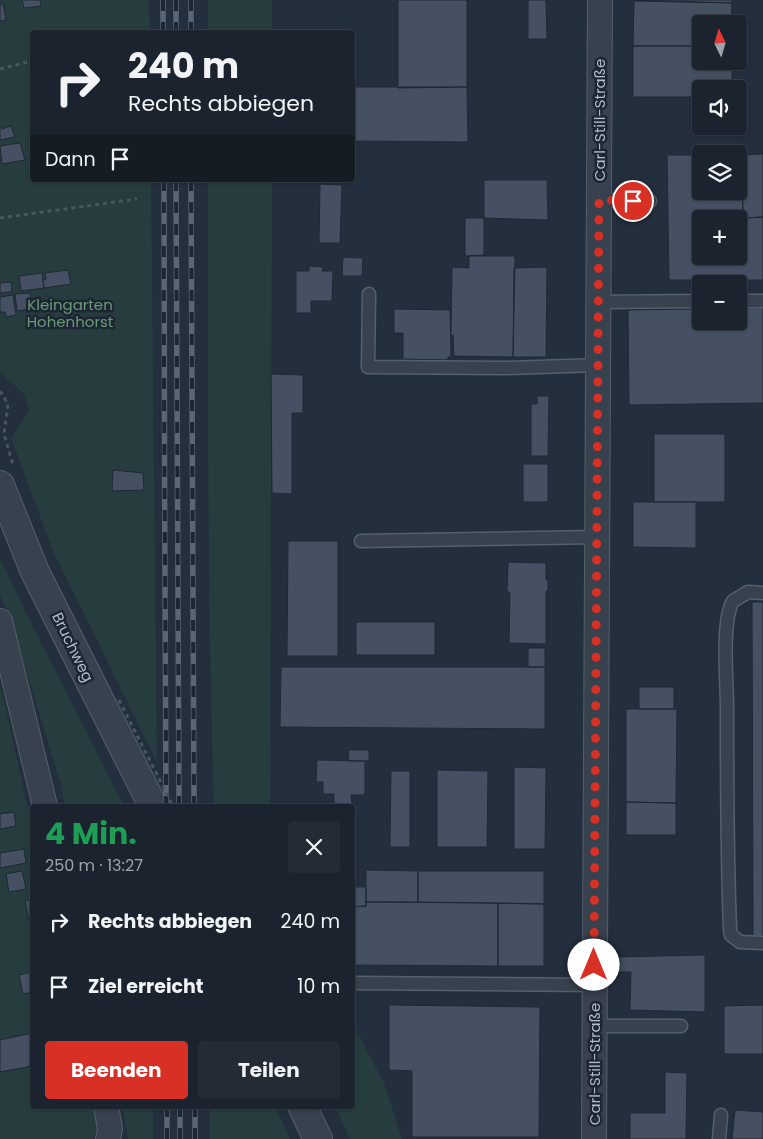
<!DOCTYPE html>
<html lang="de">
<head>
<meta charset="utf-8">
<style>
  :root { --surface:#1b232e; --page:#242b36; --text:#f1f3f6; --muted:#a0a4aa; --line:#39404a; --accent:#d93025 }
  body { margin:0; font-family:Poppins,sans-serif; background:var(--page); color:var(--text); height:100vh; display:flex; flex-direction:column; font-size:19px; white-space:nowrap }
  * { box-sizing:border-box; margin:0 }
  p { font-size:16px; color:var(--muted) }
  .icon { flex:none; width:28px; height:28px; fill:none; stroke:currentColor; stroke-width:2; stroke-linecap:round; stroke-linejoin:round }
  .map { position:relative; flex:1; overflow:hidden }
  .drawer { position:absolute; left:30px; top:804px; width:325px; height:305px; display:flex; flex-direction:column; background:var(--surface); border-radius:5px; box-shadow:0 1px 4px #0004,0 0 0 1px var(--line) }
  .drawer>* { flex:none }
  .guide { position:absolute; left:30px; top:30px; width:325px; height:152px; border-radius:5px; box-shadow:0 1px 4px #0004,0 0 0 1px var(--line); background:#1b232e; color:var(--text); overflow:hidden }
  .needle { width:32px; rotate:355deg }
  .tools { position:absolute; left:692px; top:15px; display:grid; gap:10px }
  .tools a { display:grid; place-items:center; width:55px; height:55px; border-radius:5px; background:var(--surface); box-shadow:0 1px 4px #0004,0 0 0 1px var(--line); font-size:25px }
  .pin { position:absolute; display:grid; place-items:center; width:42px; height:42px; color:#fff; margin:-21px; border:2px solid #fff; border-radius:50%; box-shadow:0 1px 5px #0007 }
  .me { position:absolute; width:55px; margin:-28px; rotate:0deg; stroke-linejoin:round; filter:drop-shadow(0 0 4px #0008) }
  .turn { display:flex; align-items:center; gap:18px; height:105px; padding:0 15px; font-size:22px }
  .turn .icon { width:65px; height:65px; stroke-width:2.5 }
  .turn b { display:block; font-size:35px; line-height:42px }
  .then { display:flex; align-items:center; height:48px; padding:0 15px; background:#0003; gap:10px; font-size:19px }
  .round { display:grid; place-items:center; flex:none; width:52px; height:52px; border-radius:5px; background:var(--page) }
  .overview { display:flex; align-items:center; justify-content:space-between; height:85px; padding:0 15px }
  h1 { font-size:30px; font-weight:700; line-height:38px; color:#1e9e55 }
  .cta { display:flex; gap:10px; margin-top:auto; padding:10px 15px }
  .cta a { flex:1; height:58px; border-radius:5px; background:var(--accent); color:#fff; font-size:20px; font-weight:700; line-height:58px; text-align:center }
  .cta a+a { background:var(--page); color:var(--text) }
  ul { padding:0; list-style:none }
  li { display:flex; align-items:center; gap:15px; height:65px; padding:0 15px }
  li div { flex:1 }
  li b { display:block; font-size:19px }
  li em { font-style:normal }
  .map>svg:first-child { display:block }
  .green { fill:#263c3f }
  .building { fill:#455162; stroke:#1f2835; fill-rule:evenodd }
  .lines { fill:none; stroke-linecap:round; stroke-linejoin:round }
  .service-casing { stroke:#565f6c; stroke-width:15 }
  .minor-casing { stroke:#565f6c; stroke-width:26 }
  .tertiary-casing { stroke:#565f6c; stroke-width:30 }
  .path { stroke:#44595c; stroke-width:3; stroke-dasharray:4 4; stroke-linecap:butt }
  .service { stroke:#38414e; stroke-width:12 }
  .minor { stroke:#38414e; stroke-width:24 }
  .tertiary { stroke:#38414e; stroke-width:28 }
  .rail-casing { stroke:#5a6575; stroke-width:5.5 }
  .rail { stroke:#1d2633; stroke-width:4; stroke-dasharray:11; stroke-linecap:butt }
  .path-bridge { stroke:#44595c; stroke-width:3; stroke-dasharray:4 4; stroke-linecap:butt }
  .route { stroke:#d93025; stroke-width:9; stroke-dasharray:0 16.2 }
  .labels { text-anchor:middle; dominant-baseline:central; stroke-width:5; stroke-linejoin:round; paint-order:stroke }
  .street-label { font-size:15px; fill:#b4bcc9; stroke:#1d2633 }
  .park-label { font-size:15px; fill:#6b9a76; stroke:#1d2633 }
</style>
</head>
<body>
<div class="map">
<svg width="763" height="1139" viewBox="0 0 763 1139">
  <rect width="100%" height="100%" fill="#242f3e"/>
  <path class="green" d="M0 0H149L150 32H32V180H151L157 762 53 551 11 438 29 411 24 394 0 372Z
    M208 0H272V32H208Z
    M208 180H272L270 806H214C207 598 208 389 208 180Z
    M0 558 26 613 124 806H65L61 785 10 617 0 596Z
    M0 683 32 826V1106H96L100 1120 93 1139H0Z
    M353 1024 384 1083 402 1139H350L335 1106H352Z
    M122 1106H153V1139H128Z
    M210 1106H275L290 1139H210Z"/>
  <path class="building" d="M22 0H40L41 6 24 8Z
    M398 0H467V87L398 88Z
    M528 0H546L547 39H528Z
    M634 0H732V3Z
    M634 1 732 3 731 24H701V46H633Z
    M0 4H3L6 20 0 21Z
    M633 46H701V61H732V89H701V97H633Z
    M352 87H467L468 142 352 141Z
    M11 126 15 137 0 140V127H2V129Z
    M20 143 25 160 2 164 0 146Z
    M763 154V217L743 218 742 155Z
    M667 155H701V191H739V155H742L743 218 763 217V280H669ZM701 219H739V256H701Z
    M484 180H547L548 220 484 218Z
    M320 184 342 185 340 243H319Z
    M465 218H484V255L465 256Z
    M469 256H515L513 357 454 356 453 335 451 336 452 267 469 268Z
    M343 257 363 258 362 276H342Z
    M309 266 323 267 322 271H333L332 301H311V313H296V271H309Z
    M547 267 546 357H513L514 268Z
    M68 270 71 284 44 288 43 280 46 279 45 273Z
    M42 273 44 288 21 291 19 276Z
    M11 282 12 292 0 293V283Z
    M30 293 31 309 17 311 15 294Z
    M13 295 16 315 6 317 5 312H0V297Z
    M739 308H763V403L629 405 628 310 701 309V321H739Z
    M394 309 450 310 451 357H448V360L403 359V333H394Z
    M271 374 303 375V413H292V494L272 493Z
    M537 396H549L548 456H531V404H537Z
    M654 434H725V502H654Z
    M523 464H548V502H523Z
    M113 470 143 473 144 490 112 491Z
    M633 502H696V548L633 547Z
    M288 541H338V656H287Z
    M508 562 546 563V580H548V591H546V644L509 643 510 592H507Z
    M752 602H763V936H753Z
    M356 622H435V655H356Z
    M528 648H545V667H528Z
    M281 667H545V729L280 727Z
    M639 687H674V709H639Z
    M626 709H677L676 803 626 802Z
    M348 750H369V761H349Z
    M317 760 365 761V795H351L352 804H334V794H323V782H316Z
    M514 767 546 768 545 849H514Z
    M437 770 488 771 487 847H437Z
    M391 771H410V847H390Z
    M626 802 676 803V835H626Z
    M14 812 16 826 0 829V814Z
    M24 849 26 863 0 868V853Z
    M366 870 418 871V902H366Z
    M22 871 26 889 9 892 6 874Z
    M418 871H544V904L418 902Z
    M352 887H366V906L352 907Z
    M32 899V919L29 920 25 901Z
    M366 902 498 903V966L352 965V907L366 906Z
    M498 903 544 904V966H498Z
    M705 955V1012L630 1010 631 972H615V957Z
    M32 972V992L23 994 19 975Z
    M389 1005 540 1007 539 1137H412V1071L389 1070Z
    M763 1005V1054H724V1006Z
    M32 1033V1066L0 1072V1040Z
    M665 1072 687 1073 686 1139H630V1113H665Z
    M735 1110 763 1112V1139H732Z"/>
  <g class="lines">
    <g class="service-casing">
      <path id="service" d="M599 200 650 201
        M369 294 368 367 506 368 598 365
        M739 301H763
        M598 302 701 301
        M361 541 597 537
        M763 593 748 592 733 601C721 622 727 682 727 707 727 781 727 855 730 929L731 935 740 942 763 943
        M352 983 594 985
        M594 1026H681
        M719 1139 721 1115"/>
    </g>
    <g class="minor-casing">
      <path id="minor" d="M0 621 45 806
        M106 1106 110 1129 108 1139
        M594 1139 600 0"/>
    </g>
    <g class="tertiary-casing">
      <path id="tertiary" d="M0 485 35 572 153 806
        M302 1106 318 1139"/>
    </g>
    <path class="path" d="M0 69 32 61
      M0 218 137 199
      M0 391 8 404 4 434 13 465"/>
    <use href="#service" class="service"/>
    <use href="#minor" class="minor"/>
    <use href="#tertiary" class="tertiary"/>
    <g class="rail-casing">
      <path id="rail" d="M163 0V32
        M176 0V32
        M191 0V32
        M164 180C163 389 166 597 166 806
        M176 180 179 806
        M191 180 194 806
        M167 1106V1139
        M180 1106V1139
        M195 1106V1139"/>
    </g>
    <use href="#rail" class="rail"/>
    <path class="path-bridge" d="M119 700 173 806"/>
  </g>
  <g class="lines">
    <path class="route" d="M594 965 599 200 633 201"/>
  </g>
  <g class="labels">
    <g class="street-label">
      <text transform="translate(599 120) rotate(-90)">Carl-Still-Straße</text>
      <text transform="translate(73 647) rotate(64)">Bruchweg</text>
      <text transform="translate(594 1064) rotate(-90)">Carl-Still-Straße</text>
    </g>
    <g class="park-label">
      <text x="70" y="304">Kleingarten<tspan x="70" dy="17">Hohenhorst</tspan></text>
    </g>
  </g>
</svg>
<div class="tools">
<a><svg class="needle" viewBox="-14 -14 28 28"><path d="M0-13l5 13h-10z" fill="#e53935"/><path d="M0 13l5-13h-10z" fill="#a0a4aa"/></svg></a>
<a><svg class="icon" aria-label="sound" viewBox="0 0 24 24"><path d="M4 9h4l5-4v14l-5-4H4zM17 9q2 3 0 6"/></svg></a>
<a><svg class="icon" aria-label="layers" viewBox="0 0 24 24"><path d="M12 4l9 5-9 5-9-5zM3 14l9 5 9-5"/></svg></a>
<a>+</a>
<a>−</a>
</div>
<div class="pin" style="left:633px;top:201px;background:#d93025"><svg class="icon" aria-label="arrive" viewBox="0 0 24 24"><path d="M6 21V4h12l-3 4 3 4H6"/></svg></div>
<svg class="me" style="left:594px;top:965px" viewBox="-20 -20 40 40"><circle r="19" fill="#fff"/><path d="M0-13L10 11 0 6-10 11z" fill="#d93025"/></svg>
<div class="guide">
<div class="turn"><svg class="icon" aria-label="right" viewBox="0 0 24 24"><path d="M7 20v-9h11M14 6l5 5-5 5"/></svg><div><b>240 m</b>Rechts abbiegen</div></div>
<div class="then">Dann<svg class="icon" aria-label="arrive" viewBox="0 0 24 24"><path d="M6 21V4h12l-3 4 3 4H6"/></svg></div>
</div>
<section class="drawer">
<div class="overview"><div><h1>4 Min.</h1><p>250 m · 13:27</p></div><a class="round"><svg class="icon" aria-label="close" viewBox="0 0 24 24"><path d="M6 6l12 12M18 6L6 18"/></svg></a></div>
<ul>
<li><svg class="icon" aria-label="right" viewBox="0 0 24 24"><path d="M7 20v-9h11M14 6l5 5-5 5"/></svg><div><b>Rechts abbiegen</b></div><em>240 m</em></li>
<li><svg class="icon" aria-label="arrive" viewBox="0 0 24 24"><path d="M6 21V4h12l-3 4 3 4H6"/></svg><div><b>Ziel erreicht</b></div><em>10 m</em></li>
</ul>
<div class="cta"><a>Beenden</a><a>Teilen</a></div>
</section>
</div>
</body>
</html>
